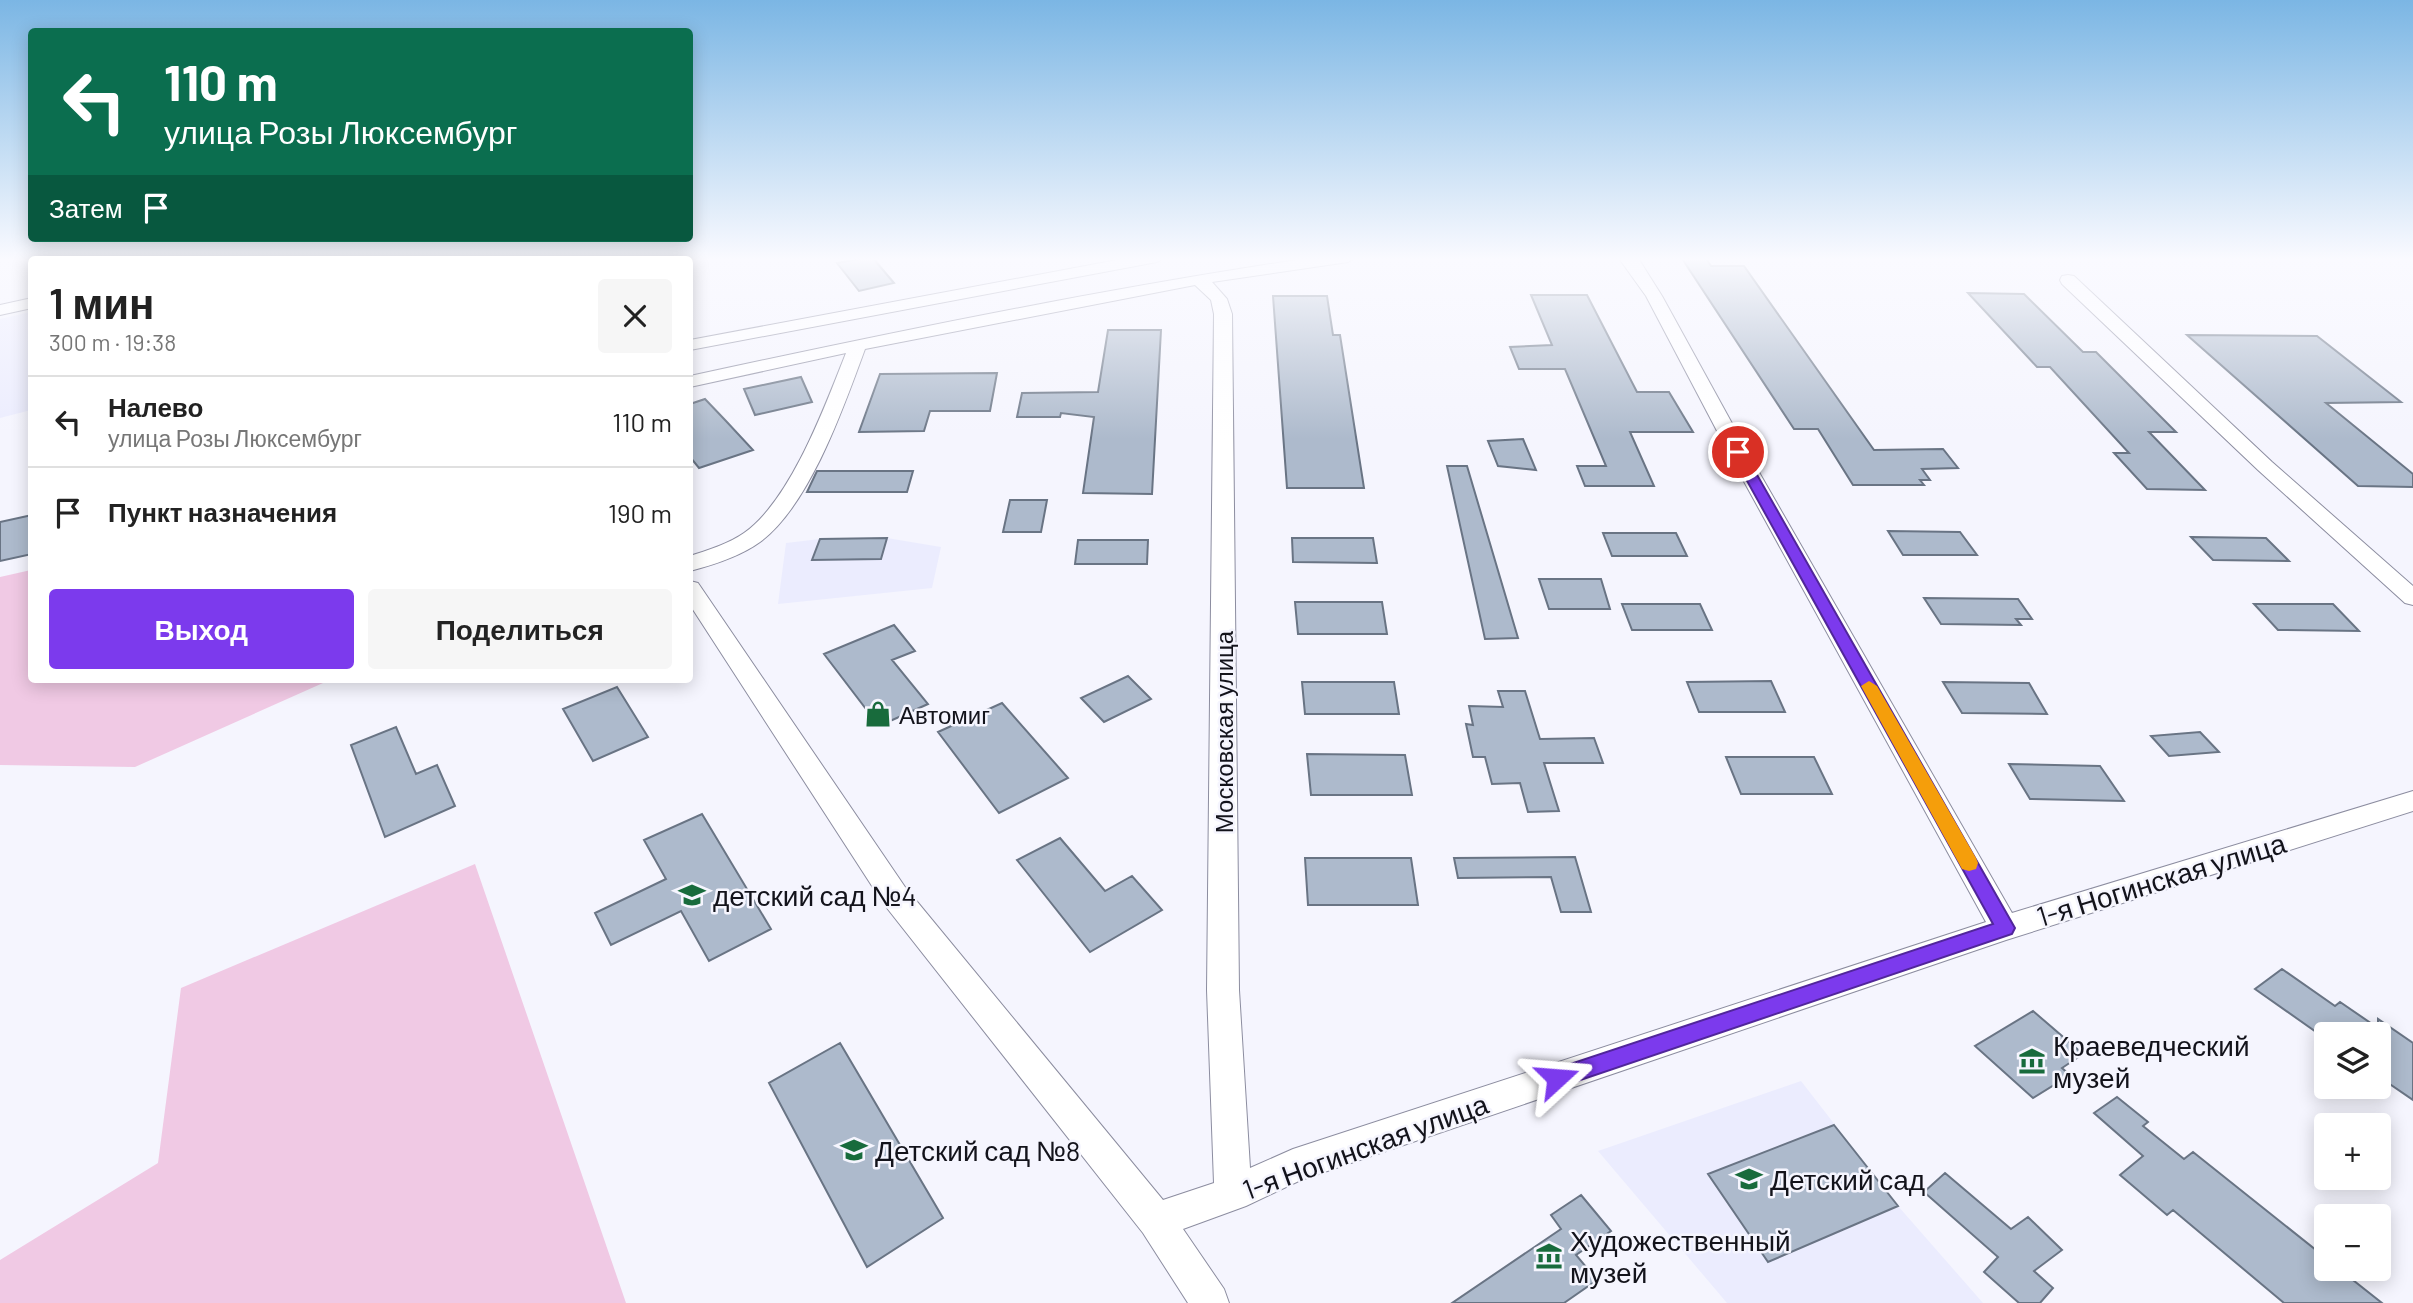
<!DOCTYPE html>
<html lang="ru">
<head>
<meta charset="utf-8">
<style>
  :root { --surface:#fff; --page:#f6f6f6; --text:#222; --muted:#767676; --line:#e0e0e0; --accent:#7c3aed }
  body { margin:0; font-family:Barlow,sans-serif; background:var(--page); color:var(--text); height:100vh; display:flex; flex-direction:column; font-size:26px; white-space:nowrap }
  * { box-sizing:border-box; margin:0 }
  p { font-size:23px; color:var(--muted) }
  .icon { flex:none; width:38px; height:38px; fill:none; stroke:currentColor; stroke-width:2; stroke-linecap:round; stroke-linejoin:round }
  .map { position:relative; flex:1; overflow:hidden }
  .side { position:absolute; left:28px; top:256px; width:665px; height:427px; display:flex; flex-direction:column; background:var(--surface); border-radius:7px; box-shadow:0 4px 18px #0003 }
  .side>* { flex:none }
  .banner { position:absolute; left:28px; top:28px; width:665px; height:214px; border-radius:7px; box-shadow:0 4px 18px #0003; background:#0b6e4f; color:#fff; overflow:hidden }
  .fabs { position:absolute; left:2314px; top:1022px; display:grid; gap:14px }
  .fabs a { display:grid; place-items:center; width:77px; height:77px; border-radius:7px; background:var(--surface); box-shadow:0 4px 18px #0003; font-size:35px }
  .pin { position:absolute; display:grid; place-items:center; width:60px; height:60px; color:#fff; margin:-30px; border:4px solid #fff; border-radius:50%; box-shadow:0 2px 7px #0007 }
  .me { position:absolute; width:77px; margin:-38px; rotate:71deg; stroke-linejoin:round; filter:drop-shadow(0 0 5px #0008) }
  .turn { display:flex; align-items:center; gap:24px; height:147px; padding:0 21px; font-size:32px }
  .turn .icon { width:91px; height:91px; stroke-width:2.5 }
  .turn b { display:block; font-size:49px; line-height:60px }
  .then { display:flex; align-items:center; height:66px; padding:0 21px; background:#0003; gap:14px; font-size:26px }
  .round { display:grid; place-items:center; flex:none; width:74px; height:74px; border-radius:7px; background:var(--page) }
  .overview { display:flex; align-items:center; justify-content:space-between; height:119px; padding:0 21px }
  h1 { font-size:42px; font-weight:600; line-height:52px }
  .primary-button { display:flex; gap:14px; margin-top:auto; padding:14px 21px }
  .primary-button a { flex:1; height:80px; border-radius:7px; background:var(--accent); color:#fff; font-size:28px; font-weight:600; line-height:80px; text-align:center }
  .primary-button a+a { background:var(--page); color:var(--text) }
  ul { padding:0; list-style:none }
  li { display:flex; align-items:center; gap:21px; height:91px; padding:0 21px; border-top:2px solid var(--line) }
  li div { flex:1 }
  li b { display:block; font-size:26px }
  li em { font-style:normal }
  .map>svg:first-child { display:block }
  .built { fill:#ebecfe }
  .green { fill:#f0c9e4 }
  .building { fill:#adbacc; stroke:#697484; stroke-width:2 }
  .lines { fill:none; stroke-linecap:round; stroke-linejoin:round }
  .minor-casing { stroke:#8c8da0; stroke-width:2 }
  .minor { fill:#fff; fill-rule:evenodd }
  .route { fill:#7c3aed; stroke:#51269a; stroke-width:2 }
  .slow { fill:#f59e0b }
  .labels { text-anchor:middle; dominant-baseline:central; stroke-width:5; stroke-linejoin:round; paint-order:stroke }
  .poi-label { font-size:24px; fill:#13131b; stroke:#f5f5fe; text-anchor:start }
  .street-label { font-size:24px; fill:#13131b; stroke:#f5f5fe }
  .near-street-label { font-size:28px; fill:#13131b; stroke:#f5f5fe }
  .near-poi-label { font-size:28px; fill:#13131b; stroke:#f5f5fe; text-anchor:start }
</style>
</head>
<body>
<div class="map">
<svg width="2413" height="1303" viewBox="0 0 2413 1303">
  <rect width="100%" height="100%" fill="#f5f5fe"/>
  <path class="built" d="M31 312V410L0 418V319Z
    M887 538 941 547 932 588 778 604 786 543 820 539Z
    M1801 1081 1898 1206 1983 1303H1727L1598 1151Z"/>
  <path class="green" d="M31 570 32 679H332L135 767 0 765V577Z
    M475 864 626 1303H0V1260L158 1163 181 988Z"/>
  <path class="building" d="M872 257 894 283 859 291 837 263Z
    M1681 257H1705L1711 266H1744L1874 450 1943 449 1958 468 1922 469 1930 480H1920L1924 485H1853L1818 429H1794Z
    M1968 293 2024 294 2083 352H2096L2176 432H2149L2205 490 2147 489 2114 453H2129L2050 367H2037Z
    M1531 295H1587L1637 392H1669L1693 432H1630L1654 486H1585L1577 466H1606L1565 369H1519L1510 347 1552 345Z
    M1273 296H1327L1333 335H1340L1364 488H1287Z
    M1108 330H1161L1152 494 1083 493 1094 417 1061 413 1060 417H1017L1022 393 1098 392Z
    M2187 335 2317 336 2401 402 2326 403 2413 474V487L2358 486Z
    M997 373 990 411H930L924 431 859 432 880 374Z
    M801 377 812 402 755 415 744 389Z
    M705 399 726 421 753 450 699 468 690 457V404Z
    M1523 439 1536 470 1498 466 1488 441Z
    M1447 466H1467L1518 638 1485 639Z
    M817 471H913L907 492H807Z
    M1010 500H1047L1041 532H1003Z
    M32 515V554L0 561V522Z
    M1888 531 1960 532 1977 555H1903Z
    M1603 533H1676L1687 556H1612Z
    M2191 537 2266 538 2289 561 2213 560Z
    M887 538 881 559 812 560 820 539Z
    M1292 538H1373L1377 563 1293 562Z
    M1078 540H1148L1147 564H1075Z
    M1539 579H1601L1610 609H1549Z
    M1924 598 2018 599 2032 619H2016L2021 625 1941 624Z
    M1295 602H1382L1387 634H1298Z
    M1622 604H1700L1712 630H1632Z
    M2254 604H2333L2359 631 2278 630Z
    M894 625 915 651 892 660 928 704 879 726 824 654Z
    M1128 676 1151 699 1104 722 1081 698Z
    M1771 681 1785 712H1699L1687 682Z
    M1302 682H1394L1399 714H1305Z
    M1943 682 2029 683 2047 714 1962 713Z
    M617 687 648 737 593 761 563 709Z
    M1498 691H1525L1540 739 1594 738 1603 763H1544L1559 811 1528 812 1520 783 1492 784 1485 757H1473L1466 724 1473 725 1469 706 1503 707Z
    M1002 703 1068 778 999 813 938 732Z
    M396 727 416 774 437 765 455 806 385 837 351 745Z
    M2200 732 2219 752 2169 756 2151 736Z
    M1307 754 1405 755 1412 795H1311Z
    M1726 757H1814L1832 794H1741Z
    M2009 764 2100 766 2124 801 2030 799Z
    M702 814 771 929 709 961 681 911 611 945 595 913 666 879 644 840Z
    M1060 838 1105 891 1132 876 1162 910 1090 952 1017 860Z
    M1575 857 1591 912H1561L1551 877 1458 878 1454 858Z
    M1305 858H1411L1418 905H1308Z
    M2282 969 2335 1006 2340 1002 2378 1028V1019L2413 1043V1100L2378 1076V1034H2319L2255 989Z
    M2033 1011 2083 1054 2062 1068 2070 1075 2033 1098 1975 1046Z
    M840 1043 943 1218 867 1267 769 1083Z
    M2117 1097 2148 1122 2143 1126 2184 1159 2193 1152 2326 1258V1269H2339L2382 1303H2284L2173 1210 2167 1215 2120 1175 2143 1156 2094 1113Z
    M1834 1125 1898 1206 1768 1262 1708 1174Z
    M1945 1173 2011 1229 2028 1217 2062 1250 2034 1271 2053 1288 2040 1303H2019L1984 1272 1998 1257 1924 1192Z
    M1581 1195 1611 1231 1576 1255 1597 1280 1564 1303H1452L1561 1229 1551 1215Z"/>
  <g class="lines">
    <g class="minor-casing">
      <path id="minor" d="M438 257H454L456 259H439Z
        M1133 257H1165L1157 262 690 350V340Z
        M1317 257H1356L1348 262 1212 282 1227 299 1232 314 1239 990 1250 1168 1293 1149 1986 922 1736 467 1646 296 1618 257 1638 258 1662 296 1756 467 2012 913 2413 791V811L2006 940 1301 1180 1246 1206 1183 1229 1224 1289 1229 1303H1188L1143 1233 883 903 690 605V581L698 583 905 887 1163 1200 1214 1183 1207 990 1214 314 1211 300 1195 285 865 349C844 406 810 505 760 542 741 556 713 565 690 571V556C708 550 728 544 744 533 791 500 825 406 846 353L690 387V376C898 331 1107 288 1317 257Z
        M2068 275 2074 276 2272 462 2413 586V605L2405 603 2258 470 2062 284 2060 280 2062 276Z
        M32 298V308L0 315V305Z"/>
    </g>
    <use href="#minor" class="minor"/>
  </g>
  <linearGradient id="sky" x2="0" y2="1"><stop stop-color="#7bb6e4"/><stop offset="0.59" stop-color="#fafaff"/><stop offset="1" stop-color="#fafaff" stop-opacity="0"/></linearGradient>
  <rect width="2413" height="439" fill="url(#sky)"/>
  <path class="route" d="M1738 448 1744 452 2015 928 2012 934 1557 1088 1549 1085 1546 1078 1549 1071 1993 924 1731 452Z"/>
  <path class="slow" d="M1869 681 1877 686 1976 858 1978 863 1976 869 1969 871 1962 869 1861 686Z"/>
  <defs>
    <g id="shop-bare" transform="scale(2.1)"><path d="M-5-2.5h2.3a2.7 3.5 0 0 1 5.4 0H5L5.5 6h-11ZM-1.5-2.5h3a1.5 2.3 0 0 0-3 0Z" fill="#186b3c" stroke="#f5f5fe" stroke-width="2.5" paint-order="stroke"/></g>
    <g id="school-bare" transform="scale(2.1)"><path d="M0-5L7-2L0 1L-7-2ZM-4 1L0 2.5L4 1V4Q0 6-4 4Z" fill="#186b3c" stroke="#f5f5fe" stroke-width="2.5" paint-order="stroke"/></g>
    <g id="museum-bare" transform="scale(2.1)"><path d="M0-6L6-3V-2H-6V-3ZM-5-1h2V3h-2ZM-1-1h2V3h-2ZM3-1h2V3H3ZM-6 4H6V6H-6Z" fill="#186b3c" stroke="#f5f5fe" stroke-width="2.5" paint-order="stroke"/></g>
  </defs>
  <g fill-rule="evenodd">
    <use href="#shop-bare" x="878" y="714"/>
    <use href="#school-bare" x="692" y="895"/>
    <use href="#museum-bare" x="2032" y="1061"/>
    <use href="#school-bare" x="854" y="1150"/>
    <use href="#school-bare" x="1749" y="1179"/>
    <use href="#museum-bare" x="1549" y="1256"/>
  </g>
  <g class="labels">
    <g class="poi-label">
      <text x="899" y="714">Автомиг</text>
    </g>
    <g class="street-label">
      <text transform="translate(1223 732) rotate(-90)">Московская улица</text>
    </g>
    <g class="near-street-label">
      <text transform="translate(2161 879) rotate(-17)">1-я Ногинская улица</text>
      <text transform="translate(1365 1146) rotate(-20)">1-я Ногинская улица</text>
    </g>
    <g class="near-poi-label">
      <text x="713" y="895">детский сад №4</text>
      <text x="2053" y="1045">Краеведческий<tspan x="2053" dy="32">музей</tspan></text>
      <text x="875" y="1150">Детский сад №8</text>
      <text x="1770" y="1179">Детский сад</text>
      <text x="1570" y="1240">Художественный<tspan x="1570" dy="32">музей</tspan></text>
    </g>
  </g>
</svg>
<div class="fabs">
<a><svg class="icon" aria-label="layers" viewBox="0 0 24 24"><path d="M12 4l9 5-9 5-9-5zM3 14l9 5 9-5"/></svg></a>
<a>+</a>
<a>−</a>
</div>
<div class="pin" style="left:1738px;top:452px;background:#d93025"><svg class="icon" aria-label="arrive" viewBox="0 0 24 24"><path d="M6 21V4h12l-3 4 3 4H6"/></svg></div>
<svg class="me" style="left:1557px;top:1078px" viewBox="-20 -20 40 40"><path d="M0-17L14 15 0 8-14 15z" fill="#7c3aed" stroke="#fff" stroke-width="4"/></svg>
<div class="banner">
<div class="turn"><svg class="icon" aria-label="left" viewBox="0 0 24 24"><path d="M17 20v-9H6M10 6l-5 5 5 5"/></svg><div><b>110 m</b>улица Розы Люксембург</div></div>
<div class="then">Затем<svg class="icon" aria-label="arrive" viewBox="0 0 24 24"><path d="M6 21V4h12l-3 4 3 4H6"/></svg></div>
</div>
<section class="side">
<div class="overview"><div><h1>1 мин</h1><p>300 m · 19:38</p></div><a class="round"><svg class="icon" aria-label="close" viewBox="0 0 24 24"><path d="M6 6l12 12M18 6L6 18"/></svg></a></div>
<ul>
<li><svg class="icon" aria-label="left" viewBox="0 0 24 24"><path d="M17 20v-9H6M10 6l-5 5 5 5"/></svg><div><b>Налево</b><p>улица Розы Люксембург</p></div><em>110 m</em></li>
<li><svg class="icon" aria-label="arrive" viewBox="0 0 24 24"><path d="M6 21V4h12l-3 4 3 4H6"/></svg><div><b>Пункт назначения</b></div><em>190 m</em></li>
</ul>
<div class="primary-button"><a>Выход</a><a>Поделиться</a></div>
</section>
</div>
</body>
</html>
